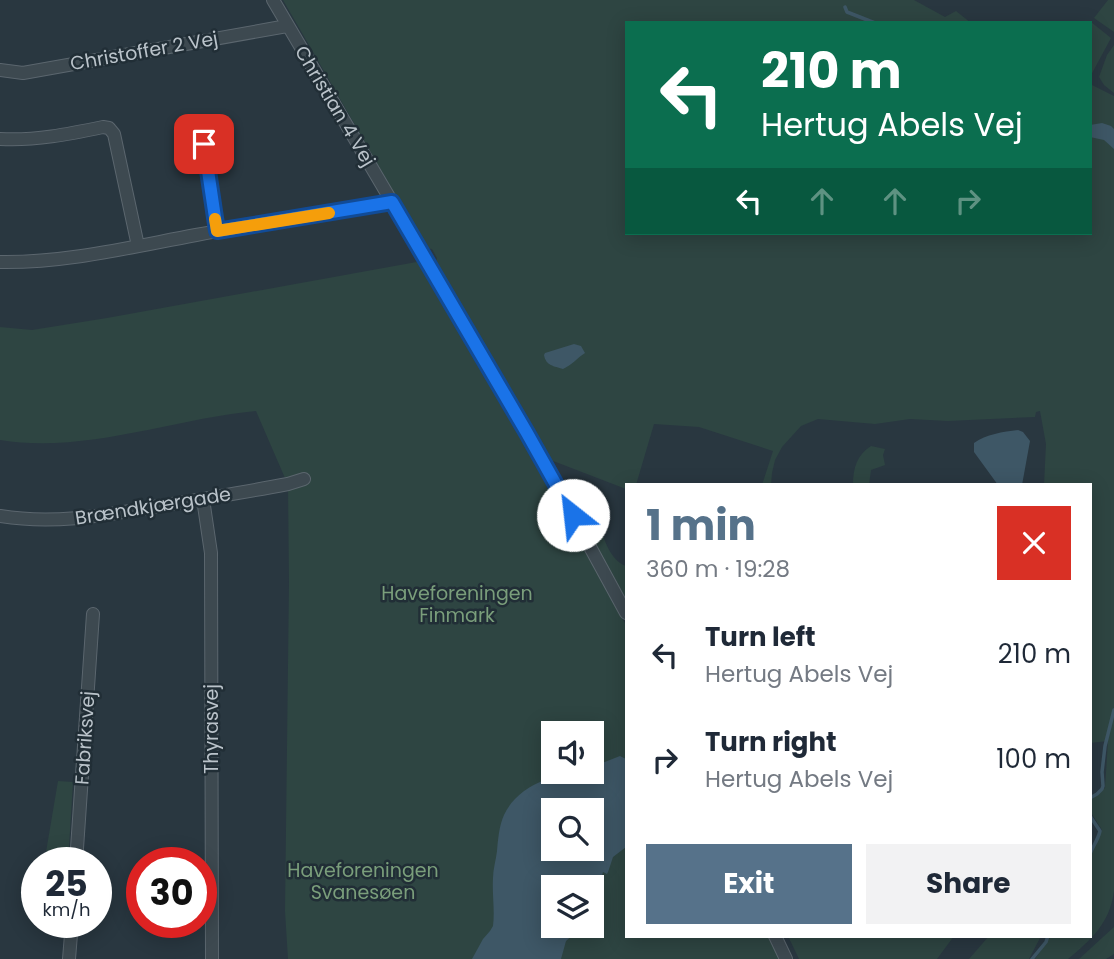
<!DOCTYPE html>
<html lang="en">
<head>
<meta charset="utf-8">
<style>
  :root { --surface:#fff; --page:#f2f2f3; --text:#1f2937; --muted:#747a83; --accent:#56728a }
  body { margin:0; font-family:Poppins,sans-serif; background:var(--page); color:var(--text); height:100vh; display:flex; flex-direction:column; font-size:26px; white-space:nowrap }
  * { box-sizing:border-box; margin:0 }
  p { font-size:23px; color:var(--muted) }
  .icon { flex:none; width:38px; height:38px; fill:none; stroke:currentColor; stroke-width:2; stroke-linecap:round; stroke-linejoin:round }
  .map { position:relative; flex:1; overflow:hidden }
  .sheet { position:absolute; left:625px; top:483px; width:467px; height:455px; display:flex; flex-direction:column; background:var(--surface); border-radius:0px; box-shadow:0 4px 18px #0003 }
  .sheet>* { flex:none }
  .guide { position:absolute; left:625px; top:21px; width:467px; height:214px; border-radius:0px; box-shadow:0 4px 18px #0003; background:#0b6e4f; color:#fff; overflow:hidden }
  .tools { position:absolute; left:541px; top:721px; display:grid; gap:14px }
  .tools a { display:grid; place-items:center; width:63px; height:63px; border-radius:0px; background:var(--surface); box-shadow:0 4px 18px #0003; font-size:35px }
  .speed { position:absolute; left:21px; top:847px; display:flex; gap:14px; font-size:35px; font-weight:700; text-align:center }
  .speed>* { display:grid; place-content:center; width:91px; height:91px; border-radius:50%; background:var(--surface); box-shadow:0 4px 18px #0003; line-height:1 }
  .speed small { font-size:18px; font-weight:400 }
  .speed .limit { border:10px solid #d22; background:#fff; color:#111 }
  .pin { position:absolute; display:grid; place-items:center; width:60px; height:60px; color:#fff; margin:-30px; border-radius:14px; box-shadow:0 4px 10px #0006 }
  .me { position:absolute; width:77px; margin:-38px; rotate:331deg; stroke-linejoin:round; filter:drop-shadow(0 0 5px #0008) }
  .turn { display:flex; align-items:center; gap:24px; height:147px; padding:0 21px; font-size:32px }
  .turn .icon { width:91px; height:91px; stroke-width:2.5 }
  .turn b { display:block; font-size:49px; line-height:60px }
  .lanes { display:flex; align-items:center; height:66px; padding:0 21px; background:#0003; justify-content:center; gap:35px; direction:ltr }
  .lanes .off { opacity:.35 }
  .round { display:grid; place-items:center; flex:none; width:74px; height:74px; border-radius:0px; background:var(--page) }
  .overview { display:flex; align-items:center; justify-content:space-between; height:119px; padding:0 21px }
  h1 { font-size:42px; font-weight:700; line-height:52px; color:var(--accent) }
  .button { display:flex; gap:14px; margin-top:auto; padding:14px 21px }
  .button a { flex:1; height:80px; border-radius:0px; background:var(--accent); color:#fff; font-size:28px; font-weight:700; line-height:80px; text-align:center }
  .button a+a { background:var(--page); color:var(--text) }
  ul { padding:0; list-style:none }
  li { display:flex; align-items:center; gap:21px; height:105px; padding:0 21px }
  li div { flex:1 }
  li b { display:block; font-size:26px }
  li em { font-style:normal }
  .map>svg:first-child { display:block }
  .green { fill:#2e4542; fill-rule:evenodd }
  .water { fill:#3e5766; fill-rule:evenodd }
  .lines { fill:none; stroke-linecap:round; stroke-linejoin:round }
  .stream { stroke:#3e5766; stroke-width:3.5 }
  .minor-casing { stroke:#5b666e; stroke-width:14 }
  .minor { stroke:#3d4950; stroke-width:12 }
  .route-casing { stroke:#114b97; stroke-width:18 }
  .route { stroke:#1a73e8; stroke-width:12 }
  .slow { stroke:#f59e0b; stroke-width:12 }
  .labels { text-anchor:middle; dominant-baseline:central; stroke-width:5; stroke-linejoin:round; paint-order:stroke }
  .street-label { font-size:19px; fill:#bac3ca; stroke:#212e36 }
  .park-label { font-size:19px; fill:#7a9e7b; stroke:#212e36 }
</style>
</head>
<body>
<div class="map">
<svg width="1114" height="959" viewBox="0 0 1114 959">
  <rect width="100%" height="100%" fill="#293740"/>
  <path class="green" d="M283 0H914L945 17 956 11 971 23H626V233H1090V84L1114 96V891C1110 923 1091 940 1068 959H1035L1051 936H1090V858L1102 830 1090 811V800L1105 788 1108 741 1090 743V485H1044L1046 444 1040 411 1036 412 1035 417 948 421 910 419 875 424 818 419 801 426 782 447 775 460 772 473 771 485H762L773 451 699 427 654 424 636 485H626V489L548 459 436 262 437 258 432 249 426 248Z
    M1108 0H1114V32L1094 18Z
    M1091 22 1111 38 1090 77V23Z
    M1114 45V93L1104 85 1099 77 1107 55Z
    M422 261 626 625V936H769L779 959H288L285 911 289 582 288 485 256 411C172 419 84 454 0 440V327L32 330 107 318ZM553 733H592V772H553ZM553 810H592V849H553ZM553 887H592V926H553Z
    M871 446 885 449 883 455 885 465 871 470 869 485H853C853 468 857 455 871 446Z
    M572 484 581 485C585 494 591 502 594 510 602 528 606 559 626 566V597L621 593 565 490Z
    M58 781 73 782 68 863H49L45 858Z
    M1114 927V954L1106 959H1079Z
    M788 936H954L937 959H799Z
    M989 936H1041L1029 959H969Z"/>
  <path class="water" d="M1102 123 1111 126 1114 129V149L1104 140 1090 137V125Z
    M574 344 581 346 585 353C577 358 572 365 563 369 554 366 546 366 544 355L545 353Z
    M1018 430 1023 432 1030 441 1022 485H998L974 452V443C986 434 1003 432 1018 430Z
    M620 756 626 759V847L613 857 608 872 607 874 603 872 596 896 592 905V887H553V926H580L577 931 566 941 561 959H472L483 939 490 931 493 926C495 911 492 894 493 878 493 869 496 860 497 851 498 840 499 826 504 815 519 783 559 772 592 772V767ZM592 810V849H553V810Z"/>
  <g class="lines">
    <path class="stream" d="M845 7 847 12 875 23
      M1090 798 1097 794 1102 789 1103 786 1102 772 1105 746 1114 710
      M1090 816 1100 831C1098 840 1093 846 1090 854
      M1032 959 1046 942 1048 936"/>
    <g class="minor-casing">
      <path id="minor" d="M273 0 528 433 626 613
        M0 70 23 73 287 26
        M0 139C35 141 69 134 103 127L109 128 114 134 138 246
        M204 144 217 231
        M0 262C66 263 131 247 196 235 261 223 327 213 392 202
        M203 499 211 553 212 959
        M0 516C55 525 106 515 160 506 203 499 246 492 288 484L304 479
        M76 863 93 614
        M775 936 786 959
        M69 959 72 922"/>
    </g>
    <use href="#minor" class="minor"/>
  </g>
  <g class="lines">
    <g class="route-casing">
      <path id="route" d="M204 144 217 231 392 202 527 433 573 515"/>
    </g>
    <use href="#route" class="route"/>
    <path class="slow" d="M215 219 217 231 329 213"/>
  </g>
  <g class="labels">
    <g class="street-label">
      <text transform="translate(144 51) rotate(-10)">Christoffer 2 Vej</text>
      <text transform="translate(335 106) rotate(59)">Christian 4 Vej</text>
      <text transform="translate(153 506) rotate(-9)">Brændkjærgade</text>
      <text transform="translate(211 729) rotate(-90)">Thyrasvej</text>
      <text transform="translate(85 738) rotate(-86)">Fabriksvej</text>
    </g>
    <g class="park-label">
      <text x="457" y="593">Haveforeningen<tspan x="457" dy="22">Finmark</tspan></text>
      <text x="363" y="870">Haveforeningen<tspan x="363" dy="22">Svanesøen</tspan></text>
    </g>
  </g>
</svg>
<div class="tools">
<a><svg class="icon" aria-label="sound" viewBox="0 0 24 24"><path d="M4 9h4l5-4v14l-5-4H4zM17 9q2 3 0 6"/></svg></a>
<a><svg class="icon" aria-label="search" viewBox="0 0 24 24"><circle cx="10" cy="10" r="6"/><path d="M15 15l6 6"/></svg></a>
<a><svg class="icon" aria-label="layers" viewBox="0 0 24 24"><path d="M12 4l9 5-9 5-9-5zM3 14l9 5 9-5"/></svg></a>
</div>
<div class="speed"><div>25<small>km/h</small></div><div class="limit">30</div></div>
<div class="pin" style="left:204px;top:144px;background:#d93025"><svg class="icon" aria-label="arrive" viewBox="0 0 24 24"><path d="M6 21V4h12l-3 4 3 4H6"/></svg></div>
<svg class="me" style="left:573px;top:515px" viewBox="-20 -20 40 40"><circle r="19" fill="#fff"/><path d="M0-13L10 11 0 6-10 11z" fill="#1a73e8"/></svg>
<div class="guide">
<div class="turn"><svg class="icon" aria-label="left" viewBox="0 0 24 24"><path d="M17 20v-9H6M10 6l-5 5 5 5"/></svg><div><b>210 m</b>Hertug Abels Vej</div></div>
<div class="lanes"><svg class="icon" aria-label="left" viewBox="0 0 24 24"><path d="M17 20v-9H6M10 6l-5 5 5 5"/></svg><svg class="icon off" aria-label="ahead" viewBox="0 0 24 24"><path d="M12 20V5M6 11l6-6 6 6"/></svg><svg class="icon off" aria-label="ahead" viewBox="0 0 24 24"><path d="M12 20V5M6 11l6-6 6 6"/></svg><svg class="icon off" aria-label="right" viewBox="0 0 24 24"><path d="M7 20v-9h11M14 6l5 5-5 5"/></svg></div>
</div>
<section class="sheet">
<div class="overview"><div><h1>1 min</h1><p>360 m · 19:28</p></div><a class="round" style="background:#d93025;color:#fff"><svg class="icon" aria-label="close" viewBox="0 0 24 24"><path d="M6 6l12 12M18 6L6 18"/></svg></a></div>
<ul>
<li><svg class="icon" aria-label="left" viewBox="0 0 24 24"><path d="M17 20v-9H6M10 6l-5 5 5 5"/></svg><div><b>Turn left</b><p>Hertug Abels Vej</p></div><em>210 m</em></li>
<li><svg class="icon" aria-label="right" viewBox="0 0 24 24"><path d="M7 20v-9h11M14 6l5 5-5 5"/></svg><div><b>Turn right</b><p>Hertug Abels Vej</p></div><em>100 m</em></li>
</ul>
<div class="button"><a>Exit</a><a>Share</a></div>
</section>
</div>
</body>
</html>
